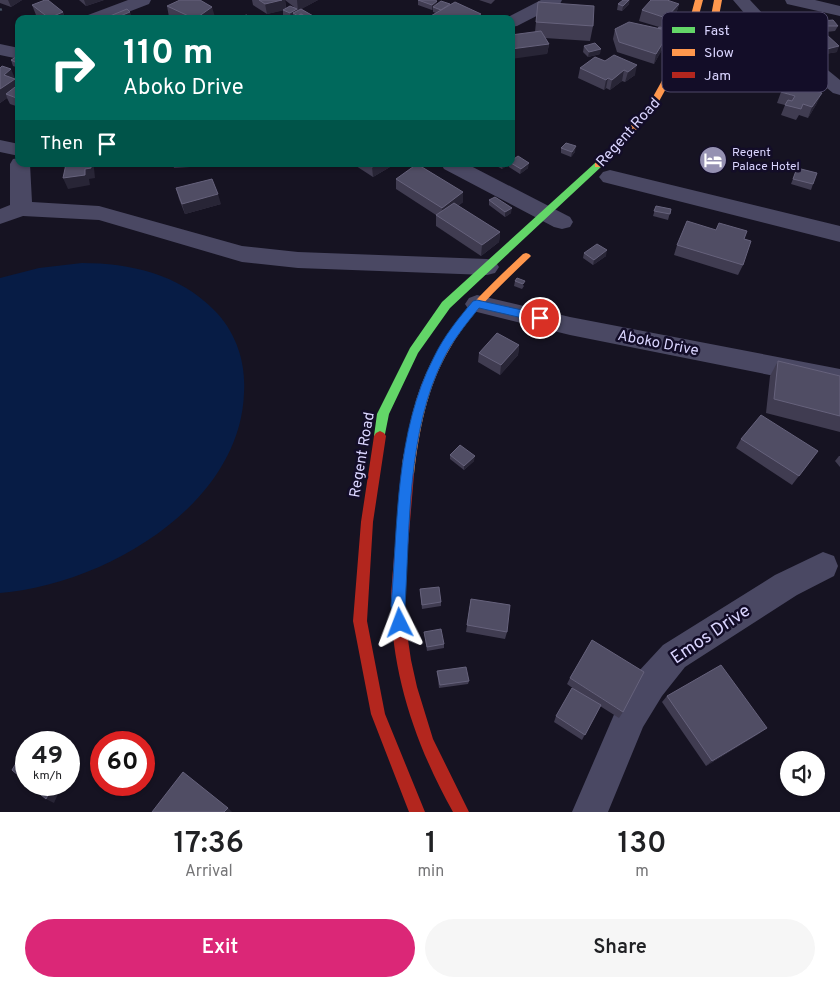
<!DOCTYPE html>
<html lang="en">
<head>
<meta charset="utf-8">
<style>
  :root { --surface:#fff; --page:#f6f6f6; --text:#202124; --muted:#757577; --accent:#db2777 }
  body { margin:0; font-family:Overpass,sans-serif; background:var(--page); color:var(--text); height:100vh; display:flex; flex-direction:column; font-size:19px; white-space:nowrap }
  * { box-sizing:border-box; margin:0 }
  p { font-size:16px; color:var(--muted) }
  .icon { flex:none; width:28px; height:28px; fill:none; stroke:currentColor; stroke-width:2; stroke-linecap:round; stroke-linejoin:round }
  .map { position:relative; height:812px; overflow:hidden }
  .panel { display:flex; flex-direction:column; background:var(--surface); flex:1 }
  .panel>* { flex:none }
  .guide { position:absolute; left:15px; top:15px; width:500px; height:152px; border-radius:10px; box-shadow:0 1px 4px #0004; background:#00695c; color:#fff; overflow:hidden }
  .buttons { position:absolute; left:780px; top:751px; display:grid; gap:10px }
  .buttons a { display:grid; place-items:center; width:45px; height:45px; border-radius:50%; background:var(--surface); box-shadow:0 1px 4px #0004; font-size:25px }
  .speed { position:absolute; left:15px; top:731px; display:flex; gap:10px; font-size:25px; font-weight:700; text-align:center }
  .speed>* { display:grid; place-content:center; width:65px; height:65px; border-radius:50%; background:var(--surface); box-shadow:0 1px 4px #0004; line-height:1 }
  .speed small { font-size:12px; font-weight:400 }
  .speed .limit { border:8px solid #d22; background:#fff; color:#111 }
  .pin { position:absolute; display:grid; place-items:center; width:42px; height:42px; color:#fff; margin:-21px; border:2px solid #fff; border-radius:50%; box-shadow:0 1px 5px #0007 }
  .me { position:absolute; width:55px; margin:-28px; rotate:357deg; stroke-linejoin:round; filter:drop-shadow(0 0 4px #0008) }
  .turn { display:flex; align-items:center; gap:18px; height:105px; padding:0 25px; font-size:22px }
  .turn .icon { width:65px; height:65px; stroke-width:2.5 }
  .turn b { display:block; font-size:35px; line-height:42px }
  .then { display:flex; align-items:center; height:48px; padding:0 25px; background:#0003; gap:10px; font-size:19px }
  .eta { display:flex; justify-content:space-evenly; align-items:center; height:85px; text-align:center }
  .eta b { font-size:30px; font-weight:600; line-height:35px }
  .button { display:flex; gap:10px; margin-top:auto; padding:10px 25px }
  .button a { flex:1; height:58px; border-radius:30px; background:var(--accent); color:#fff; font-size:20px; font-weight:600; line-height:58px; text-align:center }
  .button a+a { background:var(--page); color:var(--text) }
  .map>svg:first-child { display:block }
  .water { fill:#071c45 }
  .lines { fill:none; stroke-linecap:round; stroke-linejoin:round }
  .path { stroke:#445263; stroke-width:2.5; stroke-dasharray:2 2.5; stroke-linecap:butt }
  .street { fill:#4a4863; fill-rule:evenodd }
  .fast { fill:#63d668; fill-rule:evenodd }
  .slow { fill:#ff974d; fill-rule:evenodd }
  .jam { fill:#b3261e; fill-rule:evenodd }
  .wall { fill:#403c51; fill-rule:evenodd }
  .shaded-wall { fill:#282536 }
  .building { fill:#504d64; stroke:#66627c }
  .route { fill:#1a73e8; stroke:#114b97 }
  .labels { text-anchor:middle; dominant-baseline:central; stroke-width:5; stroke-linejoin:round; paint-order:stroke }
  .far-poi-label { font-size:12px; fill:#dad5ff; stroke:#130d28; text-anchor:start }
  .street-label { font-size:15px; fill:#dad5ff; stroke:#130d28 }
  .near-street-label { font-size:18px; fill:#dad5ff; stroke:#130d28 }
  .key { fill:#130d28; stroke:#4f4968; stroke-width:1 }
  .key-label { font-size:14px; fill:#dad5ff }
</style>
</head>
<body>
<div class="map">
<svg width="840" height="812" viewBox="0 0 840 812">
  <rect width="100%" height="100%" fill="#161322"/>
  <path class="water" d="M82 263C130 263 179 274 214 310 236 332 246 362 244 393 240 507 102 585 0 593V278L39 268Z"/>
  <g class="lines">
    <path class="path" d="M0 10 2 9"/>
    <path class="street" d="M128 0H151L149 4 110 19H85L88 15Z
      M541 0H562L560 4 517 26 511 27V19H504Z
      M733 0H750L776 28 840 80V95L833 93 764 36Z
      M785 0H815L840 6V16L787 4Z
      M0 44 19 48V59L0 55Z
      M0 140 19 144V156L0 152Z
      M19 158V164H30L32 202 99 206 242 246 298 252 487 259 495 261 499 267 495 273 487 275 298 268 242 262 99 220 23 216 0 224V209L10 205V164L13 159Z
      M441 164H467L570 217 573 222 570 227 562 229 554 227 444 169Z
      M610 170 840 226V242L603 182 599 177 603 172Z
      M477 295 570 317 840 369V389L570 335 469 310 465 304 469 298Z
      M823 552 834 556 838 566 834 576 797 595 685 667 662 696 643 727 608 812H572L619 703 638 672 663 645 775 575Z"/>
    <path class="fast" d="M598 162 602 165 601 167 450 308 418 353 389 414 384 439H376L374 436 377 414 410 348 442 302 595 163Z"/>
    <path class="slow" d="M695 0H703L692 41 657 105 623 146 601 167H595V163L617 142 649 104 684 41Z
      M714 0H722L716 32 692 80 685 82 684 80 708 32Z
      M526 253 529 254 531 256 529 258C500 286 469 314 449 350 427 387 419 431 414 474L412 478 408 479 404 478C399 468 405 451 407 440 422 352 460 313 523 254Z"/>
    <path class="jam" d="M380 431 384 433 386 436 373 522 367 621 385 714 425 812H409L371 714 353 621 361 522 374 436 376 433Z
      M408 469 412 470 414 474 404 594 407 633 411 660 417 687 433 739 469 812H453C417 748 392 676 391 603 391 587 393 572 394 557 397 529 399 502 402 474L404 470Z"/>
  </g>
  <path class="wall" d="M0 0H22L11 7 0 3Z
    M79 0H104L86 6Z
    M252 0H318L301 9 315 17V19H292L294 18 293 17 291 19 283 15V10L267 14 253 5ZM285 0 294 7 286 8Z
    M418 0 437 4 480 19H429V17L436 13 433 12V9L432 10 418 5Z
    M479 0H495L491 4Z
    M538 2 593 26 590 41 545 38 549 44 547 54 535 32Z
    M618 4H629L622 11 617 10Z
    M679 4 676 14 664 28 678 32 676 37 673 42 667 40 654 64 617 52 613 39 615 29 658 28 659 27 639 21 642 10Z
    M32 5 63 12 65 19H41L36 15Z
    M167 6 215 17 212 19H174L169 17Z
    M823 21 838 26 835 31 826 32 821 26Z
    M749 38 789 56 786 63 808 71 806 76 782 77 778 69V67L757 68 745 49Z
    M815 38 837 52 825 54 813 43Z
    M584 46 600 54 588 57 583 52Z
    M595 57 635 75 625 82 622 81 610 90 606 88 604 90 578 78 580 68Z
    M19 58V68L13 66 11 60Z
    M0 68 16 80H15L18 85 19 84V107L10 104 7 98 0 103Z
    M781 92 817 103 808 118 799 115 796 120 781 115 785 105 777 103Z
    M561 148 575 152 571 157 561 153Z
    M511 155 514 156V159L528 168 520 174 509 167V164L502 169 493 164H511Z
    M173 164H190V167L174 168Z
    M353 164H395L373 177Z
    M797 168 813 184 811 190 791 184Z
    M396 179 463 192V202L458 206 500 232 499 242 481 256 436 226V215L396 189Z
    M176 188 221 204 185 214 179 199Z
    M489 200 511 213 505 217 489 205Z
    M656 206 671 209 668 220 653 216Z
    M716 230 744 239 743 265 738 275 674 255 677 245Z
    M584 253 606 256 593 265 583 258Z
    M517 278 524 286 522 289 514 286 515 281Z
    M519 345 518 355 500 375 478 362 479 353Z
    M778 361 840 376V432L766 413 770 376Z
    M741 439 818 451 792 485 736 448Z
    M450 455 474 461 464 470 450 459Z
    M839 456H840V467L835 461Z
    M420 589 441 602V606L422 609Z
    M471 599 507 632 505 639 466 632Z
    M424 632 444 644V648L427 651Z
    M437 671 469 681 468 684 439 688Z
    M570 678 623 712 619 718 600 706 582 740 554 722 556 716 574 689 567 684Z
    M667 696 760 733 706 766 662 702Z"/>
  <path class="shaded-wall" d="M8 0H22L11 7Z
    M84 0H104L86 6Z
    M282 0H285L286 10 267 14 265 4Z
    M297 0H318L298 11Z
    M629 0H630L629 4 622 11 623 6Z
    M437 1V6L433 7V9L432 10V5Z
    M679 4 676 14 663 28 666 18Z
    M212 7 215 17 212 19H195Z
    M297 9 298 14 293 13V17L291 19 290 13Z
    M63 12 65 19H49V18Z
    M130 12 132 17 128 19H113Z
    M481 14 480 19H472Z
    M670 31 667 41 654 64 656 54Z
    M678 32 676 37 673 42 674 37Z
    M549 44 547 54 511 59V49Z
    M839 46 837 52 825 54 827 49Z
    M601 49 600 54 588 57 589 52Z
    M637 65 635 75 625 82 628 72Z
    M11 69 19 88 6 94 7 98 0 103V89L4 75Z
    M624 70 622 81 610 90 612 80Z
    M608 78 606 88 604 90 606 80Z
    M822 93 817 103 808 118 812 107Z
    M576 146 575 152 571 157 572 152Z
    M529 163 528 168 520 174 521 169Z
    M91 164H93L94 168 95 178 89 179 90 185 68 189 63 178 85 169Z
    M378 164H395L373 177 372 167Z
    M503 164H510L502 169Z
    M463 192V202L441 218 442 208Z
    M218 194 221 204 185 214 182 204Z
    M512 208 511 213 505 217V212Z
    M500 232 499 242 481 256 482 245Z
    M607 250 606 256 593 265 594 260Z
    M519 345 518 355 500 375 501 365Z
    M475 456 474 461 464 470V466Z
    M767 728 760 733 706 766 712 761Z
    M69 755 74 759 69 770Z
    M53 785H62L54 803 46 799Z
    M228 808 232 812H224Z"/>
  <path class="building" d="M45 0H48L63 12 49 18 32 5Z
    M180 0H200L212 7 195 19 167 6Z
    M259 0H282L265 4Z
    M418 0H435L437 1 432 5Z
    M623 0H629L623 6 618 4Z
    M651 0H667L679 4 666 18 642 10Z
    M441 1 450 4 441 10 433 7Z
    M455 2 481 14 472 19H432L429 17Z
    M538 2 594 6 593 26 536 22Z
    M290 6 297 9 290 13 283 10Z
    M127 9 130 12 113 19H106L105 18Z
    M301 9 315 17 310 19 301 14 298 16 293 13Z
    M301 14 310 19H292Z
    M247 15 251 19H238L237 17Z
    M160 16 163 19H152Z
    M833 20 838 26H828L823 21Z
    M629 22 670 31 656 54 619 42 615 29Z
    M660 27 678 32 674 37 668 35 670 31 658 28Z
    M541 31 549 44 511 49V35Z
    M827 35 839 46 827 49 815 38Z
    M595 43 601 49 589 52 584 46Z
    M614 55 637 65 628 72 624 70 612 80 608 78 606 80 580 68 595 57 605 61Z
    M16 57 19 58V61L17 63 11 60Z
    M2 66 11 69 4 75 15 79 0 89V68Z
    M786 82 822 93 812 107 803 104 801 109 785 105 788 100 792 101 795 96 781 92Z
    M19 84V99L6 94Z
    M566 143 576 146 572 152 561 148Z
    M518 156 529 163 521 169 511 163V161Z
    M66 164H91V168L85 169V175L63 178Z
    M368 164H378L372 167Z
    M417 164 463 192 442 208 396 179Z
    M797 168 817 173 813 184 793 179Z
    M212 179 218 194 182 204 176 188Z
    M495 197 512 208 505 212 489 200Z
    M454 203 500 232 482 245 436 215Z
    M656 206 671 209 670 214 654 211Z
    M687 221 716 230 719 223 747 231 744 239 751 241 743 265 677 245Z
    M597 244 607 250 594 260 584 253Z
    M517 278 525 281 523 284 515 281Z
    M497 333 519 345 501 365 479 353Z
    M778 361 840 376V416L774 399Z
    M761 415 818 451 799 476 741 439Z
    M460 445 475 456 464 466 450 455Z
    M439 587 441 602 422 605 420 589Z
    M471 599 510 605 507 632 467 625Z
    M441 629 444 644 427 647 424 632Z
    M592 640 644 672 623 712 570 678Z
    M721 665 767 728 712 761 667 696Z
    M466 667 469 681 440 685 437 671Z
    M572 688 601 705 585 735 556 716Z
    M26 746V782L12 770Z
    M183 772 228 808 224 812H152Z
    M29 785H53L46 799Z"/>
  <path class="route" d="M477 300 540 314 545 318 540 322 479 308C466 324 453 340 444 358 407 429 410 528 405 606L407 623 405 628 400 630 395 628 391 606C398 524 395 432 434 357 444 336 458 319 473 301Z"/>
  <defs>
    <g id="hotel-disc" transform="scale(1.4375)"><circle r="9.5" fill="#9591b2" stroke="#130d28"/><path d="M-6-4.5h1.5V1H6V5H4.5V3h-9V5H-6ZM-4 0a1.8 1.8 0 1 1 3.6 0ZM.5 0V-2.5h3Q6-2.5 6 0Z" fill="#fff"/></g>
  </defs>
  <g fill-rule="evenodd">
    <use href="#hotel-disc" x="713" y="160"/>
  </g>
  <g class="labels">
    <g class="far-poi-label">
      <text x="732" y="153">Regent<tspan x="732" dy="14">Palace Hotel</tspan></text>
    </g>
    <g class="street-label">
      <text transform="translate(629 133) rotate(-48)">Regent Road</text>
      <text transform="translate(658 344) rotate(11)">Aboko Drive</text>
      <text transform="translate(363 455) rotate(-80)">Regent Road</text>
    </g>
    <g class="near-street-label">
      <text transform="translate(711 635) rotate(-34)">Emos Drive</text>
    </g>
  </g>
  <rect x="662" y="12" width="166" height="80" rx="8" class="key"/>
  <rect x="672" y="27" width="23" height="6" fill="#63d668"/>
  <rect x="672" y="49" width="23" height="7" fill="#ff974d"/>
  <rect x="672" y="72" width="23" height="6" fill="#b3261e"/>
  <g class="key-label">
    <text x="704" y="35">Fast</text>
    <text x="704" y="57">Slow</text>
    <text x="704" y="80">Jam</text>
  </g>
</svg>
<div class="buttons">
<a><svg class="icon" aria-label="sound" viewBox="0 0 24 24"><path d="M4 9h4l5-4v14l-5-4H4zM17 9q2 3 0 6"/></svg></a>
</div>
<div class="speed"><div>49<small>km/h</small></div><div class="limit">60</div></div>
<div class="pin" style="left:540px;top:318px;background:#d93025"><svg class="icon" aria-label="arrive" viewBox="0 0 24 24"><path d="M6 21V4h12l-3 4 3 4H6"/></svg></div>
<svg class="me" style="left:400px;top:623px" viewBox="-20 -20 40 40"><path d="M0-17L14 15 0 8-14 15z" fill="#1a73e8" stroke="#fff" stroke-width="4"/></svg>
<div class="guide">
<div class="turn"><svg class="icon" aria-label="right" viewBox="0 0 24 24"><path d="M7 20v-9h11M14 6l5 5-5 5"/></svg><div><b>110 m</b>Aboko Drive</div></div>
<div class="then">Then<svg class="icon" aria-label="arrive" viewBox="0 0 24 24"><path d="M6 21V4h12l-3 4 3 4H6"/></svg></div>
</div>
</div>
<section class="panel">
<div class="eta">
<div><b>17:36</b><p>Arrival</p></div>
<div><b>1</b><p>min</p></div>
<div><b>130</b><p>m</p></div>
</div>
<div class="button"><a>Exit</a><a>Share</a></div>
</section>
</body>
</html>
